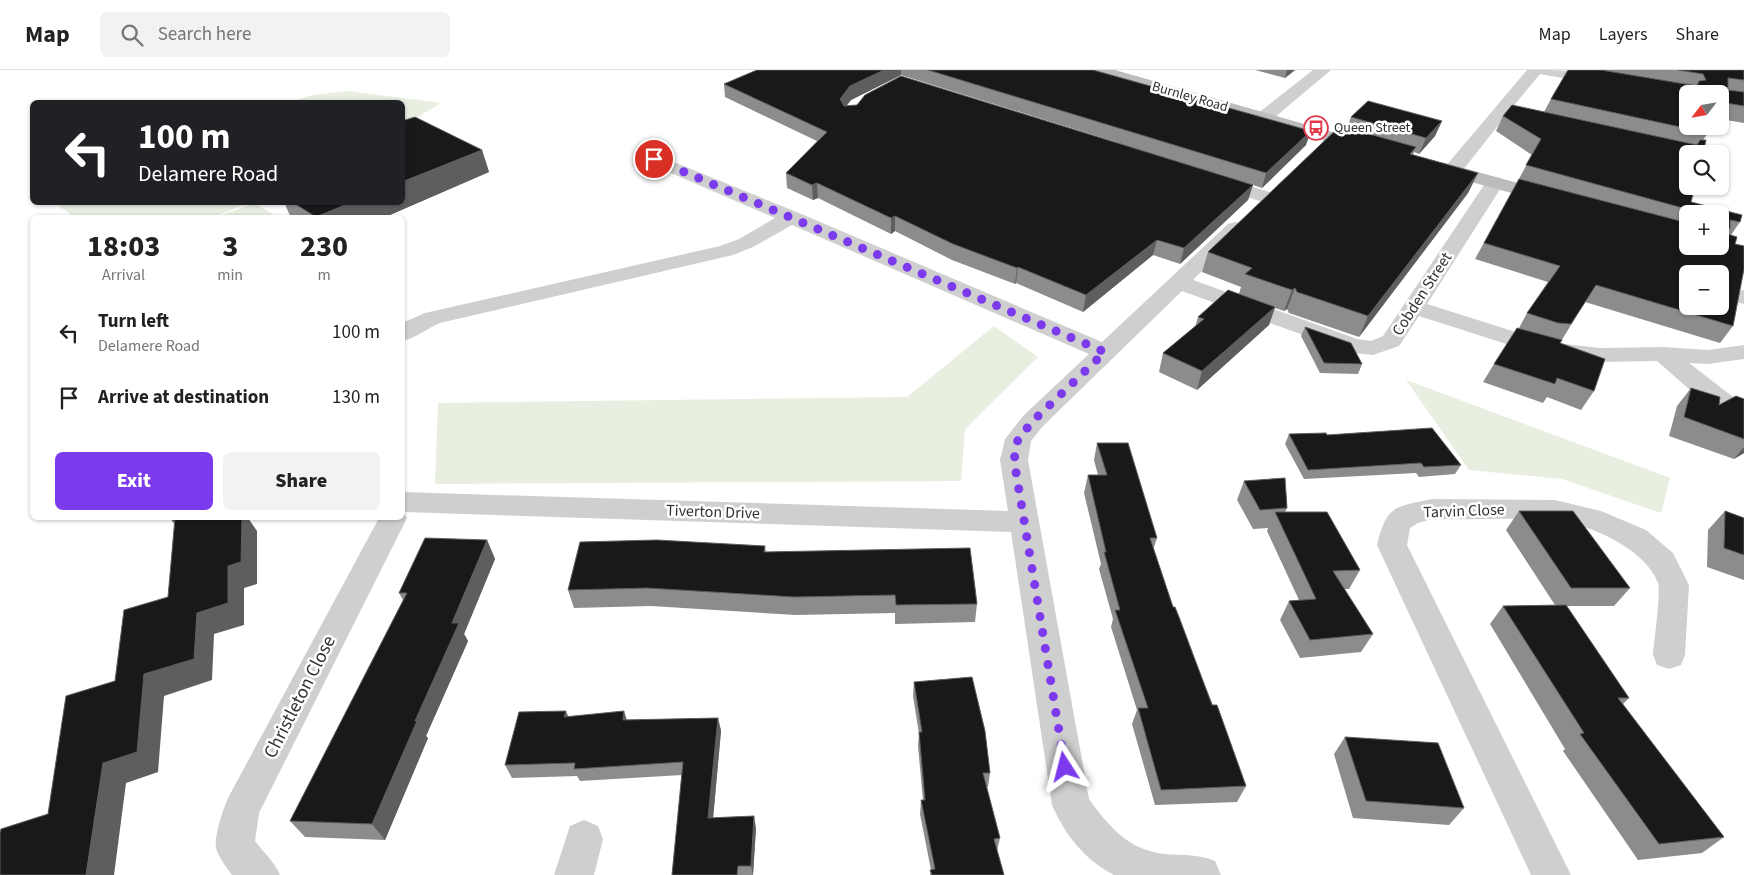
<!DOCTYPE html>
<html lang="en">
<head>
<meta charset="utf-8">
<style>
  :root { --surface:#fff; --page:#f2f2f2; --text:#222; --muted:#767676; --line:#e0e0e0; --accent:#7c3aed }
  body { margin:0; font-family:"Source Sans 3",sans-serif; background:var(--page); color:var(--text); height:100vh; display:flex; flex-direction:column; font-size:19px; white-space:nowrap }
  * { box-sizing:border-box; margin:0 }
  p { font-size:16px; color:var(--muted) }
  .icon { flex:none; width:28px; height:28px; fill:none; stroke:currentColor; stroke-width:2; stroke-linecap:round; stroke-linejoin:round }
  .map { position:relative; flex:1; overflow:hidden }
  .drawer { position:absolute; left:30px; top:145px; width:375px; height:305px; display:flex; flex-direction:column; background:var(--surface); border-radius:8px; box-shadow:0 1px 4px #0004 }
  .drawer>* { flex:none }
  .hud { position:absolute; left:30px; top:30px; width:375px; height:105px; border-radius:8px; box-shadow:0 1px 4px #0004; background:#202124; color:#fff; overflow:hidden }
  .needle { width:32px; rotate:239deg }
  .fabs { position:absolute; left:1679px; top:15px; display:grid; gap:10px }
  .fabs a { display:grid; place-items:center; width:50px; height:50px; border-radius:8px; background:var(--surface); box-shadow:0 1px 4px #0004; font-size:25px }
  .pin { position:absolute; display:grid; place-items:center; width:42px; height:42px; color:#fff; margin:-21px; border:2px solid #fff; border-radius:50%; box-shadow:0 1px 5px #0007 }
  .me { position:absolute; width:55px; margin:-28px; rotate:351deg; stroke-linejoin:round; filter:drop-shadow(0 0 4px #0008) }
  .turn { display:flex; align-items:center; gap:18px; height:105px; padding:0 25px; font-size:22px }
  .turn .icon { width:65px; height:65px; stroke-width:2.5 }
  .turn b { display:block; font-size:35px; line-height:42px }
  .eta { display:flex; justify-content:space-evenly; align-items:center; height:85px; text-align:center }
  .eta b { font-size:30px; font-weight:800; line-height:35px }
  .primary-button { display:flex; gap:10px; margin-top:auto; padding:10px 25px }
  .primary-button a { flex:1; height:58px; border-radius:8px; background:var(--accent); color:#fff; font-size:20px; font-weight:800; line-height:58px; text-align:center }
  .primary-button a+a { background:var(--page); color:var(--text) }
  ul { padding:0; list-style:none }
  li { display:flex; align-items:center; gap:15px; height:65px; padding:0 25px }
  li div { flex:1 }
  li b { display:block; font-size:19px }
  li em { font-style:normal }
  header { display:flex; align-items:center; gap:30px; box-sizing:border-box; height:70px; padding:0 25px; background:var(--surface); border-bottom:1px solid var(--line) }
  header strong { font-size:24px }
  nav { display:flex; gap:28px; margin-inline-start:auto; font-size:18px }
  .search { width:350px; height:45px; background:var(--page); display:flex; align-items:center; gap:12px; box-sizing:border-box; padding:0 18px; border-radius:8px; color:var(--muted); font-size:19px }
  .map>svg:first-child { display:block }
  .green { fill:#e8eee0 }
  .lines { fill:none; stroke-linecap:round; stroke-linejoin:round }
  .street { fill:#cfcfcf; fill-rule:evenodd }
  .secondary { fill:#bcbcbc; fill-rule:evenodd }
  .wall { fill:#8c8c8c; fill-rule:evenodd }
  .shaded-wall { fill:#5e5e5e }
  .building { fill:#191919; stroke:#5e5e5e; fill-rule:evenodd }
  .route { stroke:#7c3aed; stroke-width:9; stroke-dasharray:0 16.2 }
  .labels { text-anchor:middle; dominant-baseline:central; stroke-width:5; stroke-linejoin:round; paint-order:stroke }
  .far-street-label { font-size:14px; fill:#323232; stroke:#fff }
  .far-poi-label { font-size:14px; fill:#323232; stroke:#fff; text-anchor:start }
  .street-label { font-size:16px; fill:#323232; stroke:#fff }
  .near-street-label { font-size:19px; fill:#323232; stroke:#fff }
</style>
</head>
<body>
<header>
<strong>Map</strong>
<div class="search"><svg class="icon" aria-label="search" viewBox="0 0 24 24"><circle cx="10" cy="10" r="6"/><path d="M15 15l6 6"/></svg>Search here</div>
<nav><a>Map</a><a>Layers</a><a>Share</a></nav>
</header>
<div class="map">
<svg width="1744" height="805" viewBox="0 0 1744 805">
  <rect width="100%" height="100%" fill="#fff"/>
  <path class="green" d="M348 21 441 33 403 56 402 32H290L313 25Z
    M55 133H248L211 148 74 147Z
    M255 133 277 147H217Z
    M994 256 1038 287 965 359 961 411 435 414 438 333 907 327Z
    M1406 310 1670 408 1661 443 1562 409 1469 400Z"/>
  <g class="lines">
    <path class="street" d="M1313 0H1331L1269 52H1257L1255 48 1257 44Z
      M1527 0C1555 0 1581 0 1609 7L1611 10 1609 13 1603 15 1540 4 1511 39 1548 47 1550 51 1548 55 1542 56 1504 48 1459 105 1452 107 1445 105 1443 101 1445 97Z
      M654 84 799 143 1102 272 1228 154 1235 152 1242 154 1245 158 1242 162 1193 210 1357 269 1371 271 1383 266 1488 109 1495 107 1502 109 1504 113 1427 234 1547 272 1600 278 1663 277 1708 280 1744 275V289L1708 294 1689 293 1733 327 1744 333V352C1711 343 1683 313 1657 291L1600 292 1544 286 1419 246 1399 276 1373 285 1353 283 1182 221 1042 357 1031 371 1028 390 1089 729C1104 750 1123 774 1150 781 1171 788 1191 781 1215 791L1221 805H1114C1085 790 1065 765 1052 735L1011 462 404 442 407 448 259 743 255 771C264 783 274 791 280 805H232C226 797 219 788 216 778 214 767 223 739 228 728L379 448H402V422L1008 441 1000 390 1005 369 1024 345 1089 284 792 155 753 177 733 185 440 253C428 258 416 268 402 271V253L425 243 720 176 739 169 775 148 648 93 645 89 648 85Z
      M1216 105 1273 123 1276 127 1273 131 1266 133 1209 115 1207 111 1209 107Z
      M1744 220V234L1735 232 1732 227 1735 222Z
      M1432 429 1555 430 1601 441 1646 460 1673 483 1689 515 1685 585 1681 595 1669 599 1657 595 1653 585C1654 572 1661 522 1658 513 1645 478 1589 454 1554 450 1515 447 1471 450 1432 449L1418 453 1410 458 1407 475 1571 805H1531L1377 475C1387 435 1394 437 1432 429Z
      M584 750 598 756 603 769 594 805H554L570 756Z"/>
    <path class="secondary" d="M1090 0H1115L1371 73 1374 77 1371 81 1365 82 1359 81 1093 3Z
      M1441 92 1558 124 1561 128 1558 132 1551 134 1435 102 1432 98 1435 94Z"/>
  </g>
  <path class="wall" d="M757 0H1093L1306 75 1262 118 1253 115 1248 130 1180 194 1153 185 1083 242 1016 213 1015 214 952 190 895 161 891 164 818 128 813 130 787 118 786 103 817 71 725 27 724 14ZM901 5 1119 73 846 36 851 30Z
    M1255 0H1295L1285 8Z
    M1568 0H1744V53L1720 49V24H1688L1708 63 1703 70 1691 132 1740 152 1731 165 1735 174 1733 256 1720 273 1585 232 1560 273 1594 321 1581 340 1547 327 1543 333 1483 312 1494 294 1519 258 1527 243 1548 212 1475 189 1532 85 1496 61 1503 46 1544 42 1551 29ZM1688 144H1720L1688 176Z
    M1351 47 1442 51 1435 66 1419 84 1414 82 1413 85 1478 103 1468 123 1359 267 1289 243 1287 239 1284 241 1275 238 1269 255 1197 320 1159 302 1163 283 1195 257 1198 247 1239 224 1241 217 1202 202 1208 182 1347 58Z
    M482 80 489 102 383 148H291L284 132H402Z
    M1305 257 1362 294 1358 304 1320 303 1301 266Z
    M1691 318 1719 335 1744 329V383L1734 389 1669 366 1677 336Z
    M1289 364 1327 365 1461 395 1455 404 1419 407 1416 403 1304 409 1285 374Z
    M1097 373 1157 468 1153 480 1173 537 1246 716 1237 732 1155 735 1132 654 1137 640 1111 557 1113 549 1099 499 1101 494 1084 423 1088 405H1098L1094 390Z
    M1244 411 1287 438 1285 442 1360 500 1349 519H1344L1373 564 1361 582 1300 588 1280 550 1289 531 1299 530 1267 461 1268 458 1253 459 1237 430Z
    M1519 441 1630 518 1614 536H1567L1629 628 1623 634 1724 767 1702 783 1638 790 1563 681 1565 679 1490 554 1503 536 1555 535 1506 460Z
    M1725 441 1744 448V510L1707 497 1708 460Z
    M487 470 495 489 464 564 468 571 426 666 428 668 385 770 305 767 290 751 403 530 399 523Z
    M765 476 766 482 977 534 975 552 895 554V543L796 545 651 536 574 538 568 520Z
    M914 612 990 703 988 717H986L1000 768 997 781 1004 805H930L931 800 920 744 921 730H923L918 676 919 664 913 626Z
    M568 647 627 650 718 648 721 661 713 748 756 758 753 805H672L682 705 580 711 577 706 512 708 505 695Z
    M1345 667 1464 738 1449 755 1353 748 1334 684Z"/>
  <path class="shaded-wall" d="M884 0H901V5L851 30 841 43 840 29 850 16Z
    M1287 0H1295L1285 8Z
    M1442 51 1435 66 1419 84 1426 68Z
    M1311 61 1306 75 1262 118 1266 103Z
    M482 80 489 102 383 148 316 147 352 132H402V112Z
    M1478 103 1468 123 1359 267 1368 246Z
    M817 113 818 128 813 130 812 115Z
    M1253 115 1248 130 1180 194 1184 178Z
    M895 146V161L891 164V148Z
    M1730 158 1720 171 1721 159Z
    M1157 170 1153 185 1083 242 1086 225Z
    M1018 197 1016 213 1015 214 1017 198Z
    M1295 218 1287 239 1284 241 1292 220Z
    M1275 237 1269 255 1197 320 1202 301Z
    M1744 377V383L1734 389Z
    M170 448H176L186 469Z
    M236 448H248L257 461V514L244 518V555L214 564 212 610 164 626 158 702 126 713 114 805H86L103 693 144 604 197 543 228 496Z
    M487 470 495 489 464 564 468 571 426 666 428 668 385 770 372 754 415 651 452 553Z
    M566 641 571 654 564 647Z
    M624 641 628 654 623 650Z
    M718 648 721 661 712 760 708 748Z
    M754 746 756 758 753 805 751 796Z"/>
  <path class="building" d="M757 0H884L850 16 840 29 844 36 857 35 865 25 901 6 1253 115 1184 178 1157 170 1086 225 1018 197 1017 198 953 174 895 146 891 148 817 113 812 115 786 103 827 62 724 14Z
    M928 0H1093L1311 61 1266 103Z
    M1568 0H1601L1697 16 1699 11 1706 10 1703 4 1678 0H1744V10L1728 8V20L1744 22V36L1720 32V24H1688V56H1710L1708 63 1551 29Z
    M1368 31 1442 51 1426 68 1351 47Z
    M1512 35 1697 75 1700 70H1706L1703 84H1688V116H1695L1691 132 1742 145 1740 152 1730 150V158L1721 159 1724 163 1737 167 1735 174 1744 176V199L1733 256 1596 215 1571 254 1558 253 1527 243 1560 196 1484 173 1519 109 1688 153V176H1720V144H1701V143L1526 95 1541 69 1503 46ZM1688 204H1720V236H1688Z
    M415 47 482 80 402 112V51Z
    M1340 56 1416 77 1410 84 1478 103 1368 246 1297 222 1295 218 1292 220 1245 204 1252 198 1208 182Z
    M292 132H352L316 147Z
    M1228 220 1275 237 1202 301 1163 283 1204 249 1198 247Z
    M1305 257 1351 273 1362 294 1324 293Z
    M1517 258 1562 270 1560 273 1605 289 1594 321 1557 308 1555 314 1494 294Z
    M1691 318 1720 327 1719 335 1736 326 1744 329V369L1684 347Z
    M1432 358 1461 395 1424 397 1421 393 1308 400 1289 364 1326 363 1327 365Z
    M1097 373H1128L1157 468H1150L1173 537H1175L1179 547 1212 635H1217L1246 716 1161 720 1138 638H1148L1115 540H1120L1104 482H1106L1088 405H1107Z
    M1285 408 1287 438 1260 440 1244 411Z
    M1519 441H1573L1630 518H1571Z
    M1725 441 1744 448V485L1724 478Z
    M1275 442H1327L1360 500 1333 501 1373 564 1310 570 1289 531 1316 529Z
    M175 448H242L241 492 228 496V533L197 543 194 589 144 604 137 682 103 693 86 805H0V763L1 759 48 744 66 626 115 611 124 540 168 527Z
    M425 468 487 470 452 553H459L415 651H417L372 754 290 751 407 523H399Z
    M657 470 765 476 764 482 970 478 977 534 896 535 895 525 794 527 647 518 568 520 580 472Z
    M1566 535 1629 628H1618L1724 767 1659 774 1580 664 1584 663 1503 536Z
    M972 607 985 661 990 703H983L1000 768 994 769 1004 805H932L930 800 935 799 921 730H925L919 662H922L914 612Z
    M566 641 564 647 624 641 623 650 718 648 708 748 754 746 751 796H738L737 805H672L683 692 574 699 575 693 505 695 519 642Z
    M1345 667 1438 673 1464 738 1366 731Z"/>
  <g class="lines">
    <path class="route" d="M654 89 1105 282 1033 351 1018 369 1014 390 1065 697"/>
  </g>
  <defs>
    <g id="bus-ring" transform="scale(1.25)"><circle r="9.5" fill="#fff" stroke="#e43849" stroke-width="1.5"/><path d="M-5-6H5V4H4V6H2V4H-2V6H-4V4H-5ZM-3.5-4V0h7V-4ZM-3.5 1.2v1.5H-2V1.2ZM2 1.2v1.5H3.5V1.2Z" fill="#e43849"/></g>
  </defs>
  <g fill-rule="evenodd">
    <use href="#bus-ring" x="1316" y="58"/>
  </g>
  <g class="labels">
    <g class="far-street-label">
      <text transform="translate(1190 27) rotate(16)">Burnley Road</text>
    </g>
    <g class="far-poi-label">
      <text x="1334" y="58">Queen Street</text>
    </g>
    <g class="street-label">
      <text transform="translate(1422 224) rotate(-57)">Cobden Street</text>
      <text transform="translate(1464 441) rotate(-2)">Tarvin Close</text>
      <text transform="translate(713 442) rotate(2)">Tiverton Drive</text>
    </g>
    <g class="near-street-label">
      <text transform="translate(300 627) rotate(-63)">Christleton Close</text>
    </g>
  </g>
</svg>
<div class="fabs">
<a><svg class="needle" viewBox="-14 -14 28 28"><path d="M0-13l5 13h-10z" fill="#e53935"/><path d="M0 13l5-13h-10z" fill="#767676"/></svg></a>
<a><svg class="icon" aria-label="search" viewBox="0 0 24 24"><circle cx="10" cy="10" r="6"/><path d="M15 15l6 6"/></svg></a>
<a>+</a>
<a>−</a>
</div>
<div class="pin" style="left:654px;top:89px;background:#d93025"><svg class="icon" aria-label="arrive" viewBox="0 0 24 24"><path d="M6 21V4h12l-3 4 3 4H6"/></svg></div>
<svg class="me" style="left:1065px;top:697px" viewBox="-20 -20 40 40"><path d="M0-17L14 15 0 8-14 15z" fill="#7c3aed" stroke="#fff" stroke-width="4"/></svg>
<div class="hud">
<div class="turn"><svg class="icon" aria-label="left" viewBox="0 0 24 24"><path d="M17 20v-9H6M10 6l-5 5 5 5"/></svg><div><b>100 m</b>Delamere Road</div></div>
</div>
<section class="drawer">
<div class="eta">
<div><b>18:03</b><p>Arrival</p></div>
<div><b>3</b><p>min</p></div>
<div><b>230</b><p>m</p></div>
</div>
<ul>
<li><svg class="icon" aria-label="left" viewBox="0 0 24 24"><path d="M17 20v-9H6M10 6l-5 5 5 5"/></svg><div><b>Turn left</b><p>Delamere Road</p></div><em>100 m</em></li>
<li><svg class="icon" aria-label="arrive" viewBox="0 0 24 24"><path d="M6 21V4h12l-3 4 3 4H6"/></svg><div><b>Arrive at destination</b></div><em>130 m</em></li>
</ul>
<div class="primary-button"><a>Exit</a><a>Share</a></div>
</section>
</div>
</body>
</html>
